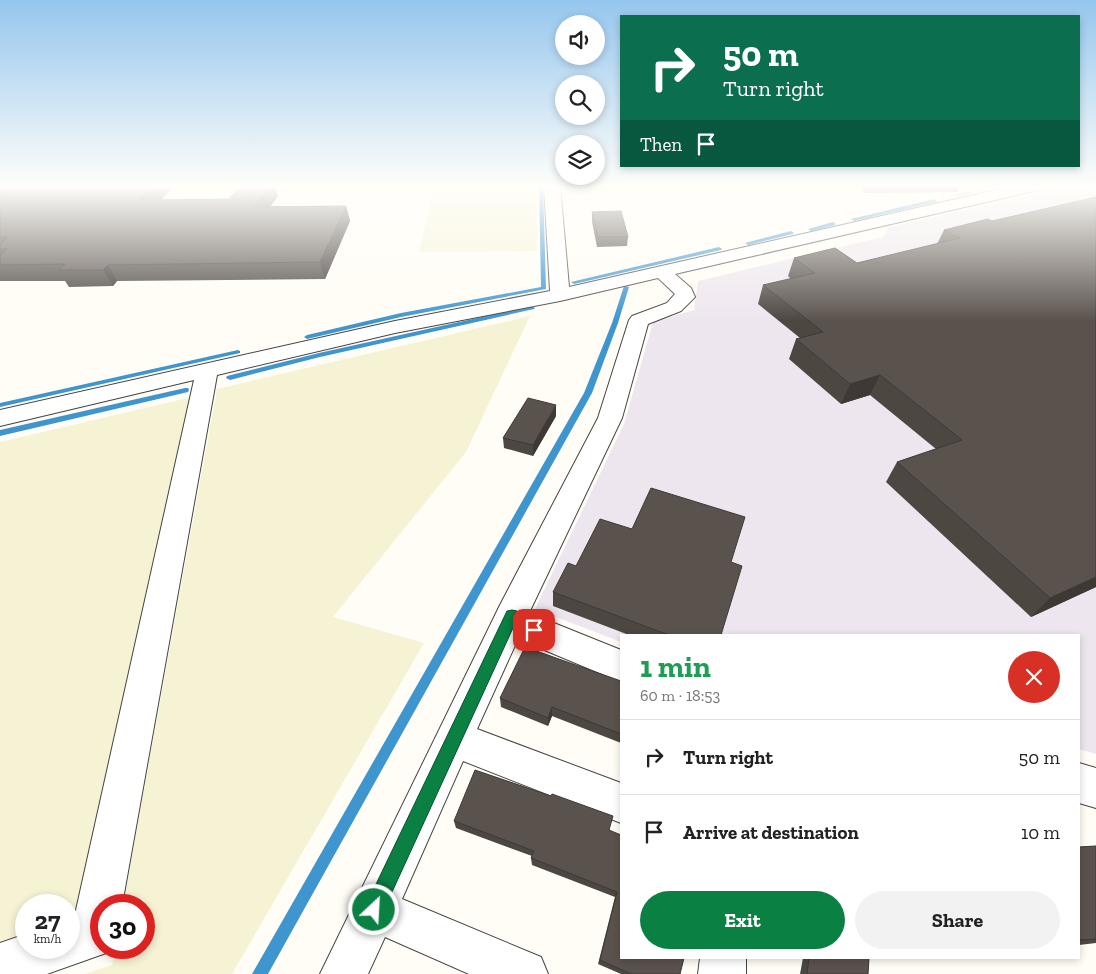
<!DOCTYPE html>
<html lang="en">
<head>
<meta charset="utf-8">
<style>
  :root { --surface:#fff; --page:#f2f2f2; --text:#222; --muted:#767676; --line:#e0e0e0; --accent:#0b8043 }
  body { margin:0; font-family:"Zilla Slab",serif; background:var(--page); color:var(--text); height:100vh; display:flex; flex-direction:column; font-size:19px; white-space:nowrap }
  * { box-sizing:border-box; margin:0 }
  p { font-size:16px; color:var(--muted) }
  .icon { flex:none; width:28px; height:28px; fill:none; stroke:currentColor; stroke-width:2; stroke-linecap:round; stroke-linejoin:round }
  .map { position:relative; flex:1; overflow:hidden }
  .side { position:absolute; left:620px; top:634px; width:460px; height:325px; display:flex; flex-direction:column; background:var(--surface); border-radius:0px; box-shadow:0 2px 8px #0003 }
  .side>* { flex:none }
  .hud { position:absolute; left:620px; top:15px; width:460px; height:152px; border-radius:0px; box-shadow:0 2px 8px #0003; background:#0b6e4f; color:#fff; overflow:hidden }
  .tools { position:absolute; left:555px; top:15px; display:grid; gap:10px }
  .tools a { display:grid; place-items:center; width:50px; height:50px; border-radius:50%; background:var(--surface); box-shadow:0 2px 8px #0003; font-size:25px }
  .speed { position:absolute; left:15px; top:894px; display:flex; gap:10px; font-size:25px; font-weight:700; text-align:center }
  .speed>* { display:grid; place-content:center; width:65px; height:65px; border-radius:50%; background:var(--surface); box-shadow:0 2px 8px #0003; line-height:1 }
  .speed small { font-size:12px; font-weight:400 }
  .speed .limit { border:8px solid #d22; background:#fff; color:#111 }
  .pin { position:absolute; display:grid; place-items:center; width:42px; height:42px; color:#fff; margin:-21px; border-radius:10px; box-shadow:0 2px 8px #0006 }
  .me { position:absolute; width:55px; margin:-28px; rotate:25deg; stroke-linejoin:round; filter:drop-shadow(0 0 4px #0008) }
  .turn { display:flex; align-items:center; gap:18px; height:105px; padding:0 20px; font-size:22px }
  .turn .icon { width:65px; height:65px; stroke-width:2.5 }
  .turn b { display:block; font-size:35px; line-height:42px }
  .then { display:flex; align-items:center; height:48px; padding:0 20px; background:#0003; gap:10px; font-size:19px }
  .round { display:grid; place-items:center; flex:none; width:52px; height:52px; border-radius:26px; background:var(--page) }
  .head { display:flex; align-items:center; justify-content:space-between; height:85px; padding:0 20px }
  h1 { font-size:30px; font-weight:700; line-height:38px; color:#1e9e55 }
  .action { display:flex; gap:10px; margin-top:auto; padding:10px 20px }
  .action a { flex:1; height:58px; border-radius:30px; background:var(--accent); color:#fff; font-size:20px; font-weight:700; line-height:58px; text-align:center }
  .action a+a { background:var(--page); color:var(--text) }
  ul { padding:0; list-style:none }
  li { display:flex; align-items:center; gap:15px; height:75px; padding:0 20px; border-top:1px solid var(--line) }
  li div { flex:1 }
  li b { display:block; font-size:19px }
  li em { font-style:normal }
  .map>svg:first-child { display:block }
  .industrial { fill:#eee6ef }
  .farmland { fill:#f6f3d4 }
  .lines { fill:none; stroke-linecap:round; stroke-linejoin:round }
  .stream { fill:#3f96cf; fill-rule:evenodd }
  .minor-casing { stroke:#444; stroke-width:2 }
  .minor { fill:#fff; fill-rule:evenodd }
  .wall { fill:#4d4742 }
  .shaded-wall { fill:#3f3936 }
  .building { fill:#5a524d; stroke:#3f3936 }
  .route { fill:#0b8043; stroke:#07532c }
</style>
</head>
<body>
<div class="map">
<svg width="1096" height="974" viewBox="0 0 1096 974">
  <rect width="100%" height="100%" fill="#fffdf5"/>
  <path class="industrial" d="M1076 185H1096V754L1079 749V635H621V642L535 609 624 424 653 322 694 310 698 281 883 237 889 227Z"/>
  <path class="farmland" d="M181 185H536L537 251 419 252 434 187 177 190Z
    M562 185H798L803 192 563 194Z
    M530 316 466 452 333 617 424 643 232 974H84L112 965 115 948H144V905H123L217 389Z
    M192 397 72 923 69 924V905H26V937L0 945V442Z"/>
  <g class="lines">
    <path class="stream" d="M539 185H543L546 289 401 317 307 339 304 337 307 335 401 313 541 287Z
      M995 185H1004L988 189 986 188Z
      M969 191H971V193L958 196 956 195Z
      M934 199 937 201 936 202 854 221 851 219Z
      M833 222 835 223V225L811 231 808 229Z
      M791 231 794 233 793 234 748 245 745 243Z
      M719 247 722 249 721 250 574 284 571 282Z
      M624 286 629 287 618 323 592 393 268 974H252L584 393 612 323Z
      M532 306 535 308 534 309 320 357 230 380 226 378 227 376 319 353Z
      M238 350 240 351V353L0 407V403Z
      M185 388H188L189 390 188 392 0 436V430Z"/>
    <g class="minor-casing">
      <path id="minor" d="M544 185H560L569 287 1018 185H1046L1043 188 1038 190 675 274 691 288 695 297 681 311 648 324 622 418 529 613 621 650V682L518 639 477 729 621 783V823L463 761 402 899 541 957 548 974H469L385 937 368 974H320L500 605 598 418 629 320 632 316 667 303 675 294 658 278 560 301 395 333 217 375 122 905H101V948H111L109 952 47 974H0V943L26 934V948H69V920L74 919 194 380 0 426V410L395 321 550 291Z
        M1079 763 1096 768V808L1079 803Z
        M700 958H746V974H698Z"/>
    </g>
    <use href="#minor" class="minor"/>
  </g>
  <path class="wall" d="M0 185H175L161 200 229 199 278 196 270 206H346L350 221 325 279 117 281 113 286 69 287 65 281H0V189L3 187H0Z
    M857 185H961L958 192 865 193Z
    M1096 197V587L1031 617 886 482 897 462 936 449 870 395 841 404 789 359 796 339 800 338 758 304 763 285 791 279 788 276 794 258 857 263 937 244 944 230 992 221Z
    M592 212 628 237 627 246 597 247 592 222Z
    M556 416 533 456 504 448 503 438Z
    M731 562 721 635H629L553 606V592L576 566Z
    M621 681V743L552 716 548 726 501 707 500 698Z
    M454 821 610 830 680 974H621L598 964 615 897 532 865 531 858 532 856 456 828Z
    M1096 846V943L1079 945V847Z
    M803 958H869L868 974H800Z"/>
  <path class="shaded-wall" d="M153 185H175L145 215 138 200Z
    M270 185H274L278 196 259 222 254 207Z
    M346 206 350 221 325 279 320 262Z
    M108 265 117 281 113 286 103 270Z
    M880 375 870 395 841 404 850 384Z
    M556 405V416L533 456V445Z
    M1096 577V587L1031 617 1050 598Z
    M552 707V716L548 726V718Z"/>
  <path class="building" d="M5 185H153L138 200 229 199 241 185H270L254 207 346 206 320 262 108 265 103 270H59L65 264 0 265V255L7 249H0V244L8 237H0V189Z
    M1096 197V577L1050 598 897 462 962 440 880 375 850 384 796 339 823 332 763 285 815 273 794 258 835 248 857 263 960 238 944 230 988 219 992 221Z
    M621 211 628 237H598L592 212Z
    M528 398 556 405 533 445 503 438Z
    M651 488 745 517 731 562 742 566 721 635H669L553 592 568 563 576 566 600 519 632 529Z
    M525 647 621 681V734L552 707 548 718 500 698Z
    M475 770 551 796 552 794 613 816 609 830 621 835V958H684L680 974H631L600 960 617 892 531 858 534 851 454 821Z
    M1096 846V939L1079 940V847Z
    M809 958H869L868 974H807Z"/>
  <linearGradient id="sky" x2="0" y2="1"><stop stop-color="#95c6ee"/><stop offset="0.58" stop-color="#fffefa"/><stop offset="1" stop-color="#fffefa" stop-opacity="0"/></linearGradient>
  <rect width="1096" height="321" fill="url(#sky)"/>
  <path class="route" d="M512 610 517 611 522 619 539 626 541 630 539 635 534 636 513 628 381 916 374 919 367 916 365 910 367 903 507 611Z"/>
</svg>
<div class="tools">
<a><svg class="icon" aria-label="sound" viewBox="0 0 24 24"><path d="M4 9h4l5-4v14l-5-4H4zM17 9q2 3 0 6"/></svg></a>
<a><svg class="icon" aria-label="search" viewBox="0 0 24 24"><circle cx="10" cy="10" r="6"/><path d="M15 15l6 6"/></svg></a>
<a><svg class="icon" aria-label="layers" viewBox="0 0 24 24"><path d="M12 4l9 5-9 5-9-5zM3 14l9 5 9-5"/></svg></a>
</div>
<div class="speed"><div>27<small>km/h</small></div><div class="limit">30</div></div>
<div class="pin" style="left:534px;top:630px;background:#d93025"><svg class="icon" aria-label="arrive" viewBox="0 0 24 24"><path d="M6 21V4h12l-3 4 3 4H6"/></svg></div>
<svg class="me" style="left:374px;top:910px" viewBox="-20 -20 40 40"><circle r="17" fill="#0b8043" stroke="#fff" stroke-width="3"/><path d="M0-11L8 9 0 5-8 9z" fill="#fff"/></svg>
<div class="hud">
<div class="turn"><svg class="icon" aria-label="right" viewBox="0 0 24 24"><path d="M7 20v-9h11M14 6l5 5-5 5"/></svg><div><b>50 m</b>Turn right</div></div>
<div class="then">Then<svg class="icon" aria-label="arrive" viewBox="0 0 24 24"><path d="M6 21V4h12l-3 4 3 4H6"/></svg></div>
</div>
<section class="side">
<div class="head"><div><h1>1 min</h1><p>60 m · 18:53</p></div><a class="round" style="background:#d93025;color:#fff"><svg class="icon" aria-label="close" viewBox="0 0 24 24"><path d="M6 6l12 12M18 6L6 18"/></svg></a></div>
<ul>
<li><svg class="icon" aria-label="right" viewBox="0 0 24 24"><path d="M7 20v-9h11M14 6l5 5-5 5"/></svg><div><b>Turn right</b></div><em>50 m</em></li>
<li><svg class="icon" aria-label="arrive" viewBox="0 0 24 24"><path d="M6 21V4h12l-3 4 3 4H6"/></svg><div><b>Arrive at destination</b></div><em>10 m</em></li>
</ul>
<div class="action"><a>Exit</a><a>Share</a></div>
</section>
</div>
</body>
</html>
